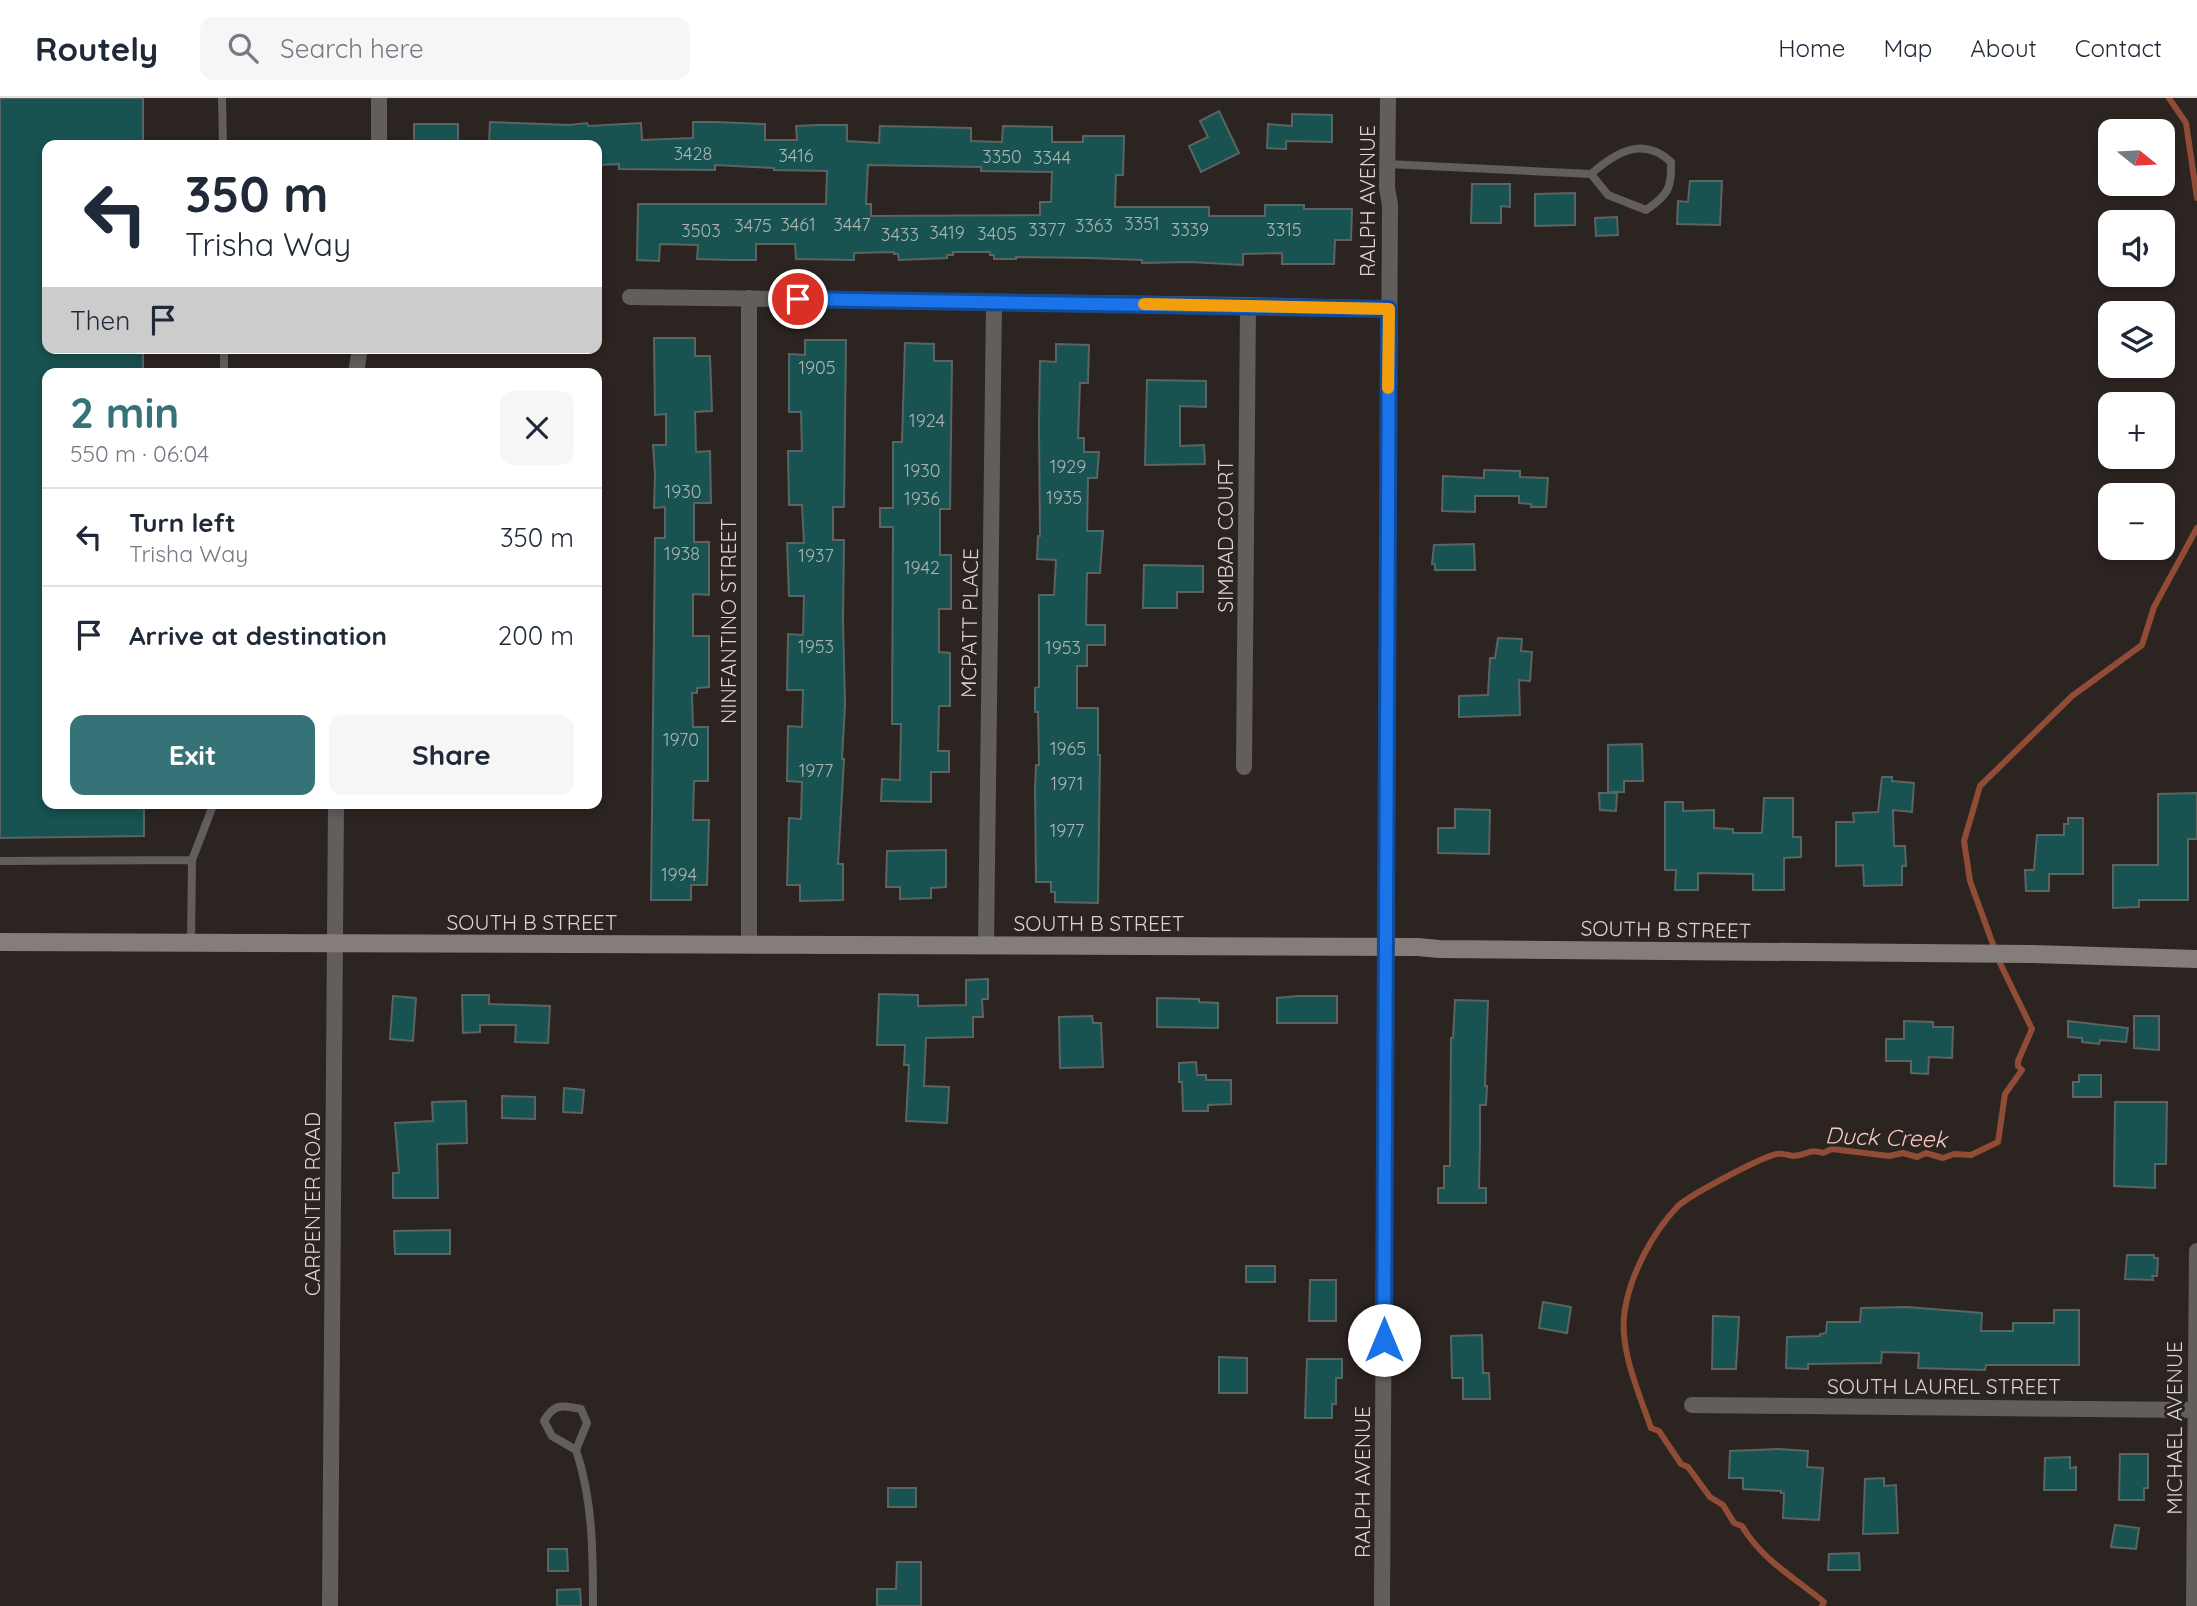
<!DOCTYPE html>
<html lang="en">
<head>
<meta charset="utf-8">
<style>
  :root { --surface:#fff; --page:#f6f6f7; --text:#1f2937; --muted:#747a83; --line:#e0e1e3; --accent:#367379 }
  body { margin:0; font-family:Quicksand,sans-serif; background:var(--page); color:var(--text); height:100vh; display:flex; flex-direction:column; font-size:26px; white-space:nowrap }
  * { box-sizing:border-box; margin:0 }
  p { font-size:23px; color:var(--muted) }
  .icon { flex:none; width:38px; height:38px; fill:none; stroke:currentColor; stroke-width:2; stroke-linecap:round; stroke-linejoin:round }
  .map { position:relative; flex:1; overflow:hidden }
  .drawer { position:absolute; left:42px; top:270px; width:560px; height:441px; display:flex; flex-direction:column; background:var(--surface); border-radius:14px; box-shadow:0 4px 10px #0003 }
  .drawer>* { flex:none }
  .banner { position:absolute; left:42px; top:42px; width:560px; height:214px; border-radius:14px; box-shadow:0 4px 10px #0003; background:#fff; color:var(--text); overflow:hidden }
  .needle { width:46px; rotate:108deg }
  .tools { position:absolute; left:2098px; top:21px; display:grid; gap:14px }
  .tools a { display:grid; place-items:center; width:77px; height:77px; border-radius:14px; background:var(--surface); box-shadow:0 4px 10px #0003; font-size:35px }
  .pin { position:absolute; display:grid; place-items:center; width:60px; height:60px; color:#fff; margin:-30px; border:4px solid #fff; border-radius:50%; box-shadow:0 2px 7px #0007 }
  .me { position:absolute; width:77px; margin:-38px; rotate:0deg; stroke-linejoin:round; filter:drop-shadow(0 0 5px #0008) }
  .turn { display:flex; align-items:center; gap:24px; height:147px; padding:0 28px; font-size:32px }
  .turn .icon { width:91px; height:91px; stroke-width:2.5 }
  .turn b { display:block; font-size:49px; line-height:60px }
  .then { display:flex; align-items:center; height:66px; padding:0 28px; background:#0003; gap:14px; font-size:26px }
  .round { display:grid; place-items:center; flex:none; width:74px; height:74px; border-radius:14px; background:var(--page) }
  .headline { display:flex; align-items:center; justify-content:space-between; height:119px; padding:0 28px }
  h1 { font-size:42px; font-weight:800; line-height:52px; color:var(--accent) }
  .button { display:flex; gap:14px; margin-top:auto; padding:14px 28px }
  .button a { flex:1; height:80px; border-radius:14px; background:var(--accent); color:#fff; font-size:28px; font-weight:800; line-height:80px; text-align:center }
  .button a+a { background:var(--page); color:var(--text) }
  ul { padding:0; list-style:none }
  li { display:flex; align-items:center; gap:21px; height:98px; padding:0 28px; border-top:2px solid var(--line) }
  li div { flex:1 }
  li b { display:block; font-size:26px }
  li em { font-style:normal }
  header { display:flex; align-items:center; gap:42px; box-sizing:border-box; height:98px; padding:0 35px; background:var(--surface); border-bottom:2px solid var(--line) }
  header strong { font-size:33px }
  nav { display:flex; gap:38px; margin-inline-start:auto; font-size:24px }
  .search { width:490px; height:63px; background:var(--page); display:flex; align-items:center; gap:18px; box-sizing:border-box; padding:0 24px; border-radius:14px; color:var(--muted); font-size:26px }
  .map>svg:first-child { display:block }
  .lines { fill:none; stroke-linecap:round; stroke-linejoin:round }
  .stream { stroke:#904c34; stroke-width:6 }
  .building { fill:#185251; stroke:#596463; stroke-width:2; fill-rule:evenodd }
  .lane { stroke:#625e5c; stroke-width:8 }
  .street { stroke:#625e5c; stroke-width:16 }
  .secondary { stroke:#857d7b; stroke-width:18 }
  .route-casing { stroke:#114b97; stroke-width:18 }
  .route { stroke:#1a73e8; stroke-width:12 }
  .slow { stroke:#f59e0b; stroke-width:12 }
  .labels { text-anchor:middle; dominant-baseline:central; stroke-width:6; stroke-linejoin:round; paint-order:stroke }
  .number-label { font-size:18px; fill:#a9b3b1 }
  .street-label { font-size:21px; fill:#d9d3d1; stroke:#2c2421 }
  .water-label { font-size:23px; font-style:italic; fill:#f6ccbe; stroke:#2c2421 }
</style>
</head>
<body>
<header>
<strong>Routely</strong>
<div class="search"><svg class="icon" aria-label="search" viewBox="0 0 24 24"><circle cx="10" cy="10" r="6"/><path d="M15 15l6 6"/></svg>Search here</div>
<nav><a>Home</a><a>Map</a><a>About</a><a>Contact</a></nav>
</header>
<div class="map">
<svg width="2197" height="1508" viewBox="0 0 2197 1508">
  <rect width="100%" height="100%" fill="#2c2421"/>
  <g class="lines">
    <path class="stream" d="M2169 0 2186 25 2197 100
      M1822 1508 1824 1504C1795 1480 1761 1461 1742 1428L1734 1425 1723 1407 1710 1399 1688 1369 1681 1366 1659 1333 1651 1330C1639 1295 1618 1249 1625 1211 1631 1175 1653 1134 1678 1108 1690 1097 1761 1059 1777 1056 1782 1055 1788 1057 1793 1058 1807 1058 1807 1050 1823 1055L1832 1051 1889 1058 1903 1055 1917 1059 1926 1055 1943 1060 1954 1056 1971 1057 1998 1044 2005 996 2022 972 2018 968V963L2032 931 1999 863 1970 783 1964 743 1980 688 2072 598 2142 547 2154 509 2197 430"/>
  </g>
  <path class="building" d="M0 0H143V47H47V250H143V275H47V705H144V738L0 740Z
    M1219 13 1239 55 1201 74 1189 48 1208 39 1200 23Z
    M1292 16 1332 17V44L1286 43V51L1267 50 1268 26 1292 28Z
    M490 24 569 27 587 25 588 28 641 25 642 42 693 40V24H716L765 26V42H797L796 28 818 27H847V43L879 45 880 28 971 30V43L1002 44 1003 28 1052 29V44H1083V38H1124L1123 77H1116L1115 109H1209V118H1265V107H1304V111H1352L1351 142H1335L1334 166H1282V155L1243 156V167L1190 164 1142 165V162L1089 160 1016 159V161H994V157H990V154H953V157H947V160L899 162 898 156H894V154L854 155V162L796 161 795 146H756V162H734L697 161 698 147 660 146 659 163 637 162 638 106H826L827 73 774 72V70L715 67V72L619 71V66L597 67V47H489ZM868 67 981 69V73L1052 74 1051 104H1040V117L871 118V106H866Z
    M414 26H458V47H414Z
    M1690 83H1722L1720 127 1677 126 1678 103 1688 104Z
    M1472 86H1510V109L1501 108V125H1471Z
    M1575 95V127L1535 128V96Z
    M1617 119 1618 137 1596 138 1595 120Z
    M654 240H695V258H710L712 313 695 314 696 354 710 353 711 405H694V444H709V497L693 496V538H709V589L697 590V595H692L693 629H708V683H694L693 722H709L707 787H691V802H651L655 440H665V409L654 410 655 376 653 347H666V316L655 317Z
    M805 242H846L844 409H833V442H844L843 523 845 607 842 661H844L838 766H843V802L800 803V787H787L789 720 801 721 802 684 787 683 788 628 802 629 803 592H787L788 536 803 537 804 498H789L787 445H804L802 407H789L788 353H802L801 314H789V256L805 257Z
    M905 245 934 246V263H952L950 411H940V457H951V511H939V554L950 555V608H939L938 653H949V674H931V704L881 703 882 681 900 682 901 626H892L893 429H880V410H893V344H902Z
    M1056 246 1089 247 1088 285H1080L1078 340H1084V354H1099L1097 380H1088L1087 433H1103L1100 475H1087L1086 527H1105V547H1087V568H1077V610H1098V657H1100L1098 805 1055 804V794H1051V784H1036L1035 690 1036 667H1039L1038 614H1035V590L1039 589V497H1054L1056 462 1037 461 1038 438H1040L1039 326 1040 263 1056 264Z
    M1147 282 1206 283V309L1180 308V348L1204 347 1205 366 1145 367Z
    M1484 372 1520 373V379L1548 380 1546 409H1531V406L1519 405V398H1475V414L1442 413 1443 378 1484 380Z
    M1474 446 1475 472H1435V466H1432L1434 447Z
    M1144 467 1203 468V494H1177V510H1143Z
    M1498 540 1522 541 1521 553 1532 554 1530 583 1519 582 1520 617 1459 619V598L1488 597 1490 560H1495Z
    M1642 646 1643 683H1624V694H1608V647Z
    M1882 679H1892V683L1914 685 1912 714 1893 712 1894 748H1905L1906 768H1902V787L1864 788 1863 767 1836 768V724H1854L1853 715 1878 714Z
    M1599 695H1617L1616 713 1600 712Z
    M2197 695V741H2188V802H2139V809L2113 810V767H2158V696Z
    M1764 700H1793V739H1801V759L1784 760V792H1753V776L1698 775V792H1675L1676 772H1665V704H1683V713L1714 712V730L1733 731V735H1762Z
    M1455 711 1490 712 1489 756 1438 755V730H1455Z
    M2068 720H2083V776H2049V793H2026L2025 772H2034L2037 737H2064V726H2068Z
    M946 752V789L931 790V800L900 801V789H886L887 753Z
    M988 881V901H982L983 919H973V939L926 940 924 988 949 989 947 1025 906 1023 909 967H904L905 947H877L879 896 918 897V908L966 907V882Z
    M462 897H489V906L550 908 548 945 515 944 516 927H480V934L463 935Z
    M393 898 416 900 413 943 390 941Z
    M1298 898H1337V925H1277V900Z
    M1157 900 1199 901V904L1218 905V930L1157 929Z
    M1455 902 1488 903 1485 988H1487L1486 1007H1480V1044L1479 1090H1486V1105H1438V1090H1444V1068H1450L1451 940H1453Z
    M1092 918 1093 925H1101L1103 969 1060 970 1059 919Z
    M2134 918H2159V952L2134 950Z
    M1904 923 1933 924V929H1953L1952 960 1929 959 1928 976 1911 975V963H1886V941H1904Z
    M2068 923 2128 930 2126 944 2100 942 2099 946 2082 944V940L2068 939Z
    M1196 964 1197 977H1206V982H1231V1006L1208 1007V1013H1183L1182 984H1179V965Z
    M2079 977H2101V999H2073V984H2079Z
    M564 990 584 992 582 1015 563 1014Z
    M502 998 535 999V1021L502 1020Z
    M466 1003 467 1045 437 1046 438 1100H393V1075H399L395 1025 433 1023 432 1004Z
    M2115 1004H2167L2166 1066H2155V1090L2114 1088Z
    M450 1132V1156H395L394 1133Z
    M2127 1157H2154V1160H2158L2157 1178H2152L2153 1182 2125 1181Z
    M1246 1168H1275V1184H1246Z
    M1310 1182H1336V1223H1309Z
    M1543 1204 1571 1209 1567 1235 1539 1230Z
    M1907 1209 1982 1215 1981 1233H2013V1225H2054V1212H2079V1267H1986L1985 1272 1918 1270 1919 1255 1882 1254 1881 1265 1808 1266V1271L1786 1270 1787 1239 1820 1238V1236L1826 1235 1827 1224H1860L1861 1210Z
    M1713 1218 1739 1219 1736 1271H1712Z
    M1482 1237 1483 1275H1489L1490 1301H1463V1280H1452L1451 1238Z
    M1219 1259 1247 1260V1295H1219Z
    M1307 1261H1342V1280H1336V1306H1332V1320H1305Z
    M1779 1351 1808 1353 1807 1369 1823 1370 1819 1422 1783 1420 1784 1395H1781V1393L1743 1391V1380H1729L1730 1353Z
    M2120 1356H2148V1390H2144V1402H2119Z
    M2070 1359V1370L2076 1369V1392H2044L2045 1360Z
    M1884 1380V1388L1896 1387 1898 1435 1863 1436 1865 1381Z
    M888 1390H916V1409H888Z
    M2115 1427 2139 1430 2136 1451 2111 1449Z
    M548 1451H567L568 1473H548Z
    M1859 1455 1860 1472H1828L1829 1456Z
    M897 1464H921V1508H877V1491H896Z
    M580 1491 581 1508H557V1492Z"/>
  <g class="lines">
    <path class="lane" d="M222 0 223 47
      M1387 66 1591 76C1616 54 1643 38 1671 64 1672 90 1668 97 1646 112L1608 97 1591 76
      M224 250V275
      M192 762 214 705
      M0 763 192 762 191 845
      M576 1352 552 1338 544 1323C554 1305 563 1307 581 1311L587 1325 576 1352C593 1402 593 1455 593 1508"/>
    <path class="street" d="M379 47V0
      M630 199 1248 207 1389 211
      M356 275 360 250
      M1244 669 1248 207
      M749 846V200
      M986 847 994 204
      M1692 1307 2195 1312
      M330 1508 336 705
      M1382 1508 1390 107 1387 90 1388 0
      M2194 1508 2197 1153"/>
    <path class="secondary" d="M0 844 1418 849 1439 851 2030 856 2197 861"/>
  </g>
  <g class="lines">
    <g class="route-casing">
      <path id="route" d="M798 201 1389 211 1384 1242"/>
    </g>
    <use href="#route" class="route"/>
    <path class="slow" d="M1144 206 1389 211 1388 290"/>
  </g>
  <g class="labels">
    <g class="number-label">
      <text x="693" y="55">3428</text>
      <text x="796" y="57">3416</text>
      <text x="1002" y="58">3350</text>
      <text x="1052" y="59">3344</text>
      <text x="1142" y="125">3351</text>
      <text x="798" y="126">3461</text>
      <text x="852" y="126">3447</text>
      <text x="753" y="127">3475</text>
      <text x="1094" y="127">3363</text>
      <text x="1047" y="131">3377</text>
      <text x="1190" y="131">3339</text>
      <text x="1284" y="131">3315</text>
      <text x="701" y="132">3503</text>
      <text x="947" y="134">3419</text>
      <text x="997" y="135">3405</text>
      <text x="900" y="136">3433</text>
      <text x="817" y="269">1905</text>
      <text x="927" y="322">1924</text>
      <text x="1068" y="368">1929</text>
      <text x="922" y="372">1930</text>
      <text x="683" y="393">1930</text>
      <text x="1064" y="399">1935</text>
      <text x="922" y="400">1936</text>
      <text x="682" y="455">1938</text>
      <text x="816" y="457">1937</text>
      <text x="922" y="469">1942</text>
      <text x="816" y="548">1953</text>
      <text x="1063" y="549">1953</text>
      <text x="681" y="641">1970</text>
      <text x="1068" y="650">1965</text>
      <text x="816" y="672">1977</text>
      <text x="1067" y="685">1971</text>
      <text x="1067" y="732">1977</text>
      <text x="679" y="776">1994</text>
    </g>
    <g class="street-label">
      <text transform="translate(1367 103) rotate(-90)">RALPH AVENUE</text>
      <text transform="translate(1225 438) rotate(-90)">SIMBAD COURT</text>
      <text transform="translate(728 523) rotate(-90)">NINFANTINO STREET</text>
      <text transform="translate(969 525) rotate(-89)">MCPATT PLACE</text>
      <text x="532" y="824">SOUTH B STREET</text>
      <text x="1099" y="825">SOUTH B STREET</text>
      <text transform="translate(1666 831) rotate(1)">SOUTH B STREET</text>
      <text transform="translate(312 1106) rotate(-90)">CARPENTER ROAD</text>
      <text x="1944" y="1288">SOUTH LAUREL STREET</text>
      <text transform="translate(2174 1330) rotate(-90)">MICHAEL AVENUE</text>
      <text transform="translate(1362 1384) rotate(-90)">RALPH AVENUE</text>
    </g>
    <g class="water-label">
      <text transform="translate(1886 1039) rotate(2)">Duck Creek</text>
    </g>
  </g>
</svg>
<div class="tools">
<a><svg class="needle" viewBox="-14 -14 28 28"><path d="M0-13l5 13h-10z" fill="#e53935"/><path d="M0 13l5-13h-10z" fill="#747a83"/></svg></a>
<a><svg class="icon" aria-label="sound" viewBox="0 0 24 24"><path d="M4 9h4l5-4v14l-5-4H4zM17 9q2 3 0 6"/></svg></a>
<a><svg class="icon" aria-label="layers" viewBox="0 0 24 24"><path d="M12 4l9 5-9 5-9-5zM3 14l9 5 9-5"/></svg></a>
<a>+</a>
<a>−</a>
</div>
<div class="pin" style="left:798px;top:201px;background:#d93025"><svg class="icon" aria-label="arrive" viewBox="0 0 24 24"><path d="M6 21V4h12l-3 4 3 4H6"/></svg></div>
<svg class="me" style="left:1384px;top:1242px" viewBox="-20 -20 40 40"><circle r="19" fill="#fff"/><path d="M0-13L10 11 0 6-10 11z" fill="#1a73e8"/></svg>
<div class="banner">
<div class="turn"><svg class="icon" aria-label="left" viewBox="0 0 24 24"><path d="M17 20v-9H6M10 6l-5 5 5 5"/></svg><div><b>350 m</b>Trisha Way</div></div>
<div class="then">Then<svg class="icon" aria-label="arrive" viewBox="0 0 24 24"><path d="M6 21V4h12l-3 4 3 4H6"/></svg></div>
</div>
<section class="drawer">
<div class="headline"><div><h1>2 min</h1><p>550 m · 06:04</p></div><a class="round"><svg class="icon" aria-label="close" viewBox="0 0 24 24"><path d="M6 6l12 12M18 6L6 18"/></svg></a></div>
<ul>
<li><svg class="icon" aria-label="left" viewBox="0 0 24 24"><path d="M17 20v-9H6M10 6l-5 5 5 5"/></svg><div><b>Turn left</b><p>Trisha Way</p></div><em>350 m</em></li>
<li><svg class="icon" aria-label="arrive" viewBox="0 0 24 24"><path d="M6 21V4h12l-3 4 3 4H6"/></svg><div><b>Arrive at destination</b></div><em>200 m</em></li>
</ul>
<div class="button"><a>Exit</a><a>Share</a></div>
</section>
</div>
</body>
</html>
